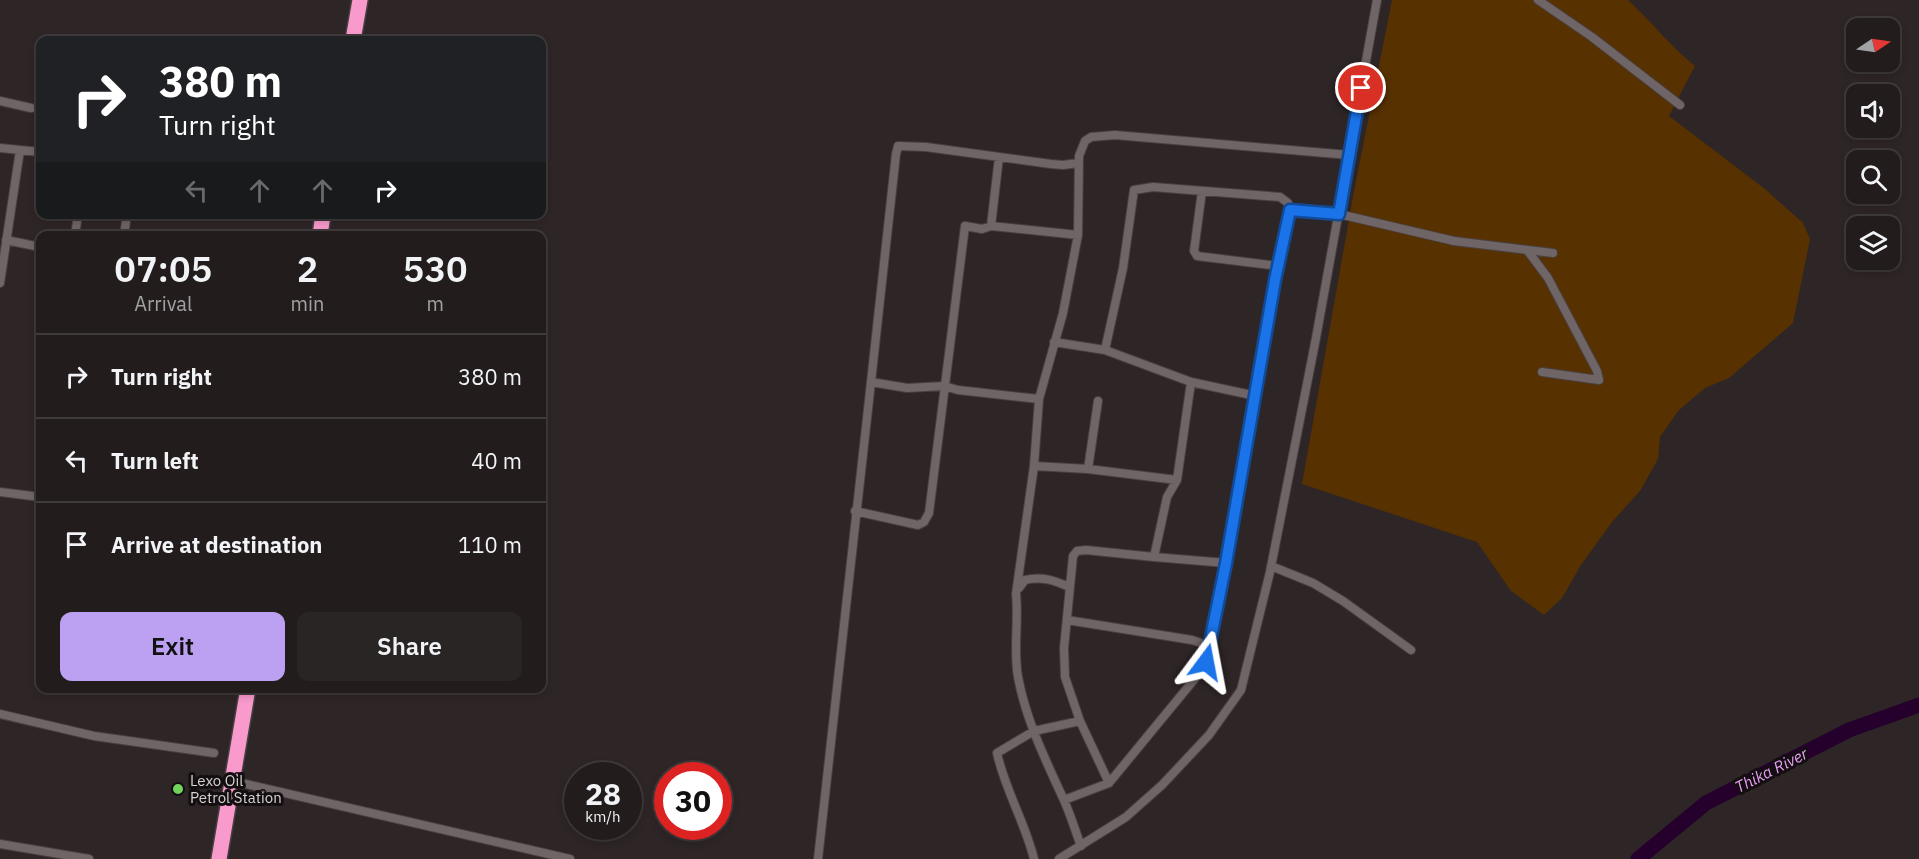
<!DOCTYPE html>
<html lang="en">
<head>
<meta charset="utf-8">
<style>
  :root { --surface:#221c1c; --page:#2a2525; --text:#f1f3f6; --muted:#a2a1a3; --line:#3f3a3b; --accent:#bca0f2 }
  body { margin:0; font-family:"IBM Plex Sans",sans-serif; background:var(--page); color:var(--text); height:100vh; display:flex; flex-direction:column; font-size:22px; white-space:nowrap }
  * { box-sizing:border-box; margin:0 }
  p { font-size:20px; color:var(--muted) }
  .icon { flex:none; width:33px; height:33px; fill:none; stroke:currentColor; stroke-width:2; stroke-linecap:round; stroke-linejoin:round }
  .map { position:relative; flex:1; overflow:hidden }
  .details { position:absolute; left:36px; top:231px; width:510px; height:462px; display:flex; flex-direction:column; background:var(--surface); border-radius:12px; box-shadow:0 3px 9px #0003,0 0 0 2px var(--line) }
  .details>* { flex:none }
  .banner { position:absolute; left:36px; top:36px; width:510px; height:183px; border-radius:12px; box-shadow:0 3px 9px #0003,0 0 0 2px var(--line); background:#202124; color:#fff; overflow:hidden }
  .needle { width:39px; rotate:77deg }
  .fabs { position:absolute; left:1846px; top:18px; display:grid; gap:12px }
  .fabs a { display:grid; place-items:center; width:54px; height:54px; border-radius:12px; background:var(--surface); box-shadow:0 3px 9px #0003,0 0 0 2px var(--line); font-size:30px }
  .speed { position:absolute; left:564px; top:762px; display:flex; gap:12px; font-size:30px; font-weight:700; text-align:center }
  .speed>* { display:grid; place-content:center; width:78px; height:78px; border-radius:50%; background:var(--surface); box-shadow:0 3px 9px #0003,0 0 0 2px var(--line); line-height:1 }
  .speed small { font-size:15px; font-weight:400 }
  .speed .limit { border:9px solid #d22; background:#fff; color:#111 }
  .pin { position:absolute; display:grid; place-items:center; width:51px; height:51px; color:#fff; margin:-26px; border:3px solid #fff; border-radius:50%; box-shadow:0 2px 6px #0007 }
  .me { position:absolute; width:66px; margin:-33px; rotate:13deg; stroke-linejoin:round; filter:drop-shadow(0 0 4px #0008) }
  .turn { display:flex; align-items:center; gap:21px; height:126px; padding:0 24px; font-size:27px }
  .turn .icon { width:78px; height:78px; stroke-width:2.5 }
  .turn b { display:block; font-size:42px; line-height:51px }
  .lanes { display:flex; align-items:center; height:57px; padding:0 24px; background:#0003; justify-content:center; gap:30px; direction:ltr }
  .lanes .off { opacity:.35 }
  .eta { display:flex; justify-content:space-evenly; align-items:center; height:102px; text-align:center }
  .eta b { font-size:36px; font-weight:600; line-height:42px }
  .cta { display:flex; gap:12px; margin-top:auto; padding:12px 24px }
  .cta a { flex:1; height:69px; border-radius:12px; background:var(--accent); color:#111; font-size:24px; font-weight:600; line-height:69px; text-align:center }
  .cta a+a { background:var(--page); color:var(--text) }
  ul { padding:0; list-style:none }
  li { display:flex; align-items:center; gap:18px; height:84px; padding:0 24px; border-top:2px solid var(--line) }
  li div { flex:1 }
  li b { display:block; font-size:22px }
  li em { font-style:normal }
  .map>svg:first-child { display:block }
  .green { fill:#583100 }
  .lines { fill:none; stroke-linecap:round; stroke-linejoin:round }
  .river { stroke:#26002d; stroke-width:15 }
  .street-casing { stroke:#484041; stroke-width:10 }
  .highway-casing { stroke:#484041; stroke-width:18 }
  .street { stroke:#6f6566; stroke-width:8 }
  .highway { stroke:#f99acd; stroke-width:15 }
  .route-casing { stroke:#114b97; stroke-width:15 }
  .route { stroke:#1a73e8; stroke-width:10 }
  .poi-dot { fill:#71d35e; stroke:#130f10; stroke-width:2 }
  .labels { text-anchor:middle; dominant-baseline:central; stroke-width:6; stroke-linejoin:round; paint-order:stroke }
  .poi-label { font-size:15px; fill:#d6d0d1; stroke:#130f10; text-anchor:start }
  .water-label { font-size:16px; font-style:italic; fill:#e99ef6; stroke:#130f10 }
</style>
</head>
<body>
<div class="map">
<svg width="1919" height="859" viewBox="0 0 1919 859">
  <rect width="100%" height="100%" fill="#2e2526"/>
  <path class="green" d="M1392 0H1628C1651 21 1670 46 1695 66L1669 116 1765 189 1803 223 1810 239 1793 323 1729 378 1705 388 1678 411 1660 437 1658 459 1640 491 1612 522 1581 565 1562 598 1544 615 1511 591 1477 542 1302 484 1355 186Z"/>
  <g class="lines">
    <path class="river" d="M1638 859 1706 803 1849 730 1919 705"/>
    <g class="street-casing">
      <path id="street" d="M1538 0 1592 37 1680 105
        M0 101 31 108
        M0 148 40 152
        M1202 191 1194 251 1197 256 1278 266
        M991 226 999 157
        M75 236 78 214
        M124 236 127 214
        M6 240 40 247
        M1527 250 1548 278 1597 371 1599 380 1542 372
        M0 283 20 150
        M1054 342 1105 350
        M1256 396 1191 382 1105 350 1123 268 1134 190 1153 187 1280 197 1288 203 1290 210 1339 214 1454 241 1553 253
        M1039 399 958 390 944 386 907 388 871 382 896 154 898 146 926 147 1051 164 1063 165 1078 163
        M1034 466 1088 469 1177 480
        M1088 469 1098 401
        M0 492 40 497
        M855 511 918 525 924 522 929 513 965 226 982 229 991 226 1078 235
        M1154 557 1226 563
        M1271 566 1313 583 1343 601 1411 650
        M1019 588 1025 580C1041 576 1054 580 1069 587
        M1209 648 1259 379 1275 280 1290 210
        M0 714 94 736 214 753
        M233 781 570 859
        M1109 783 1080 721 1065 677 1064 648 1073 556 1077 551 1086 550 1154 557 1167 497 1177 480 1191 382
        M1064 800 1109 783 1202 670 1209 648 1207 645 1192 640 1067 620
        M0 844 89 859
        M1081 846C1075 830 1070 813 1063 798 1045 759 1026 720 1018 677 1013 649 1019 621 1016 594L1034 466 1039 399 1063 313 1078 235 1079 156 1085 141 1091 137 1115 135 1349 155
        M818 859 871 382
        M1034 859C1025 822 1005 790 997 753L1034 731 1080 721
        M1059 859 1126 817 1162 785 1209 735 1241 690 1270 572 1316 338 1377 0"/>
    </g>
    <g class="highway-casing">
      <path id="highway" d="M353 40 360 0
        M320 236 323 214
        M219 859 248 688"/>
    </g>
    <use href="#street" class="street"/>
    <use href="#highway" class="highway"/>
  </g>
  <g class="lines">
    <g class="route-casing">
      <path id="route" d="M1206 662 1226 563 1275 280 1290 210 1339 214 1361 88"/>
    </g>
    <use href="#route" class="route"/>
  </g>
  <circle class="poi-dot" cx="178" cy="789" r="6"/>
  <g class="labels">
    <g class="poi-label">
      <text x="190" y="780">Lexo Oil<tspan x="190" dy="17">Petrol Station</tspan></text>
    </g>
    <g class="water-label">
      <text transform="translate(1771 770) rotate(-27)">Thika River</text>
    </g>
  </g>
</svg>
<div class="fabs">
<a><svg class="needle" viewBox="-14 -14 28 28"><path d="M0-13l5 13h-10z" fill="#e53935"/><path d="M0 13l5-13h-10z" fill="#a2a1a3"/></svg></a>
<a><svg class="icon" aria-label="sound" viewBox="0 0 24 24"><path d="M4 9h4l5-4v14l-5-4H4zM17 9q2 3 0 6"/></svg></a>
<a><svg class="icon" aria-label="search" viewBox="0 0 24 24"><circle cx="10" cy="10" r="6"/><path d="M15 15l6 6"/></svg></a>
<a><svg class="icon" aria-label="layers" viewBox="0 0 24 24"><path d="M12 4l9 5-9 5-9-5zM3 14l9 5 9-5"/></svg></a>
</div>
<div class="speed"><div>28<small>km/h</small></div><div class="limit">30</div></div>
<div class="pin" style="left:1361px;top:88px;background:#d93025"><svg class="icon" aria-label="arrive" viewBox="0 0 24 24"><path d="M6 21V4h12l-3 4 3 4H6"/></svg></div>
<svg class="me" style="left:1206px;top:662px" viewBox="-20 -20 40 40"><path d="M0-17L14 15 0 8-14 15z" fill="#1a73e8" stroke="#fff" stroke-width="4"/></svg>
<div class="banner">
<div class="turn"><svg class="icon" aria-label="right" viewBox="0 0 24 24"><path d="M7 20v-9h11M14 6l5 5-5 5"/></svg><div><b>380 m</b>Turn right</div></div>
<div class="lanes"><svg class="icon off" aria-label="left" viewBox="0 0 24 24"><path d="M17 20v-9H6M10 6l-5 5 5 5"/></svg><svg class="icon off" aria-label="ahead" viewBox="0 0 24 24"><path d="M12 20V5M6 11l6-6 6 6"/></svg><svg class="icon off" aria-label="ahead" viewBox="0 0 24 24"><path d="M12 20V5M6 11l6-6 6 6"/></svg><svg class="icon" aria-label="right" viewBox="0 0 24 24"><path d="M7 20v-9h11M14 6l5 5-5 5"/></svg></div>
</div>
<section class="details">
<div class="eta">
<div><b>07:05</b><p>Arrival</p></div>
<div><b>2</b><p>min</p></div>
<div><b>530</b><p>m</p></div>
</div>
<ul>
<li><svg class="icon" aria-label="right" viewBox="0 0 24 24"><path d="M7 20v-9h11M14 6l5 5-5 5"/></svg><div><b>Turn right</b></div><em>380 m</em></li>
<li><svg class="icon" aria-label="left" viewBox="0 0 24 24"><path d="M17 20v-9H6M10 6l-5 5 5 5"/></svg><div><b>Turn left</b></div><em>40 m</em></li>
<li><svg class="icon" aria-label="arrive" viewBox="0 0 24 24"><path d="M6 21V4h12l-3 4 3 4H6"/></svg><div><b>Arrive at destination</b></div><em>110 m</em></li>
</ul>
<div class="cta"><a>Exit</a><a>Share</a></div>
</section>
</div>
</body>
</html>
